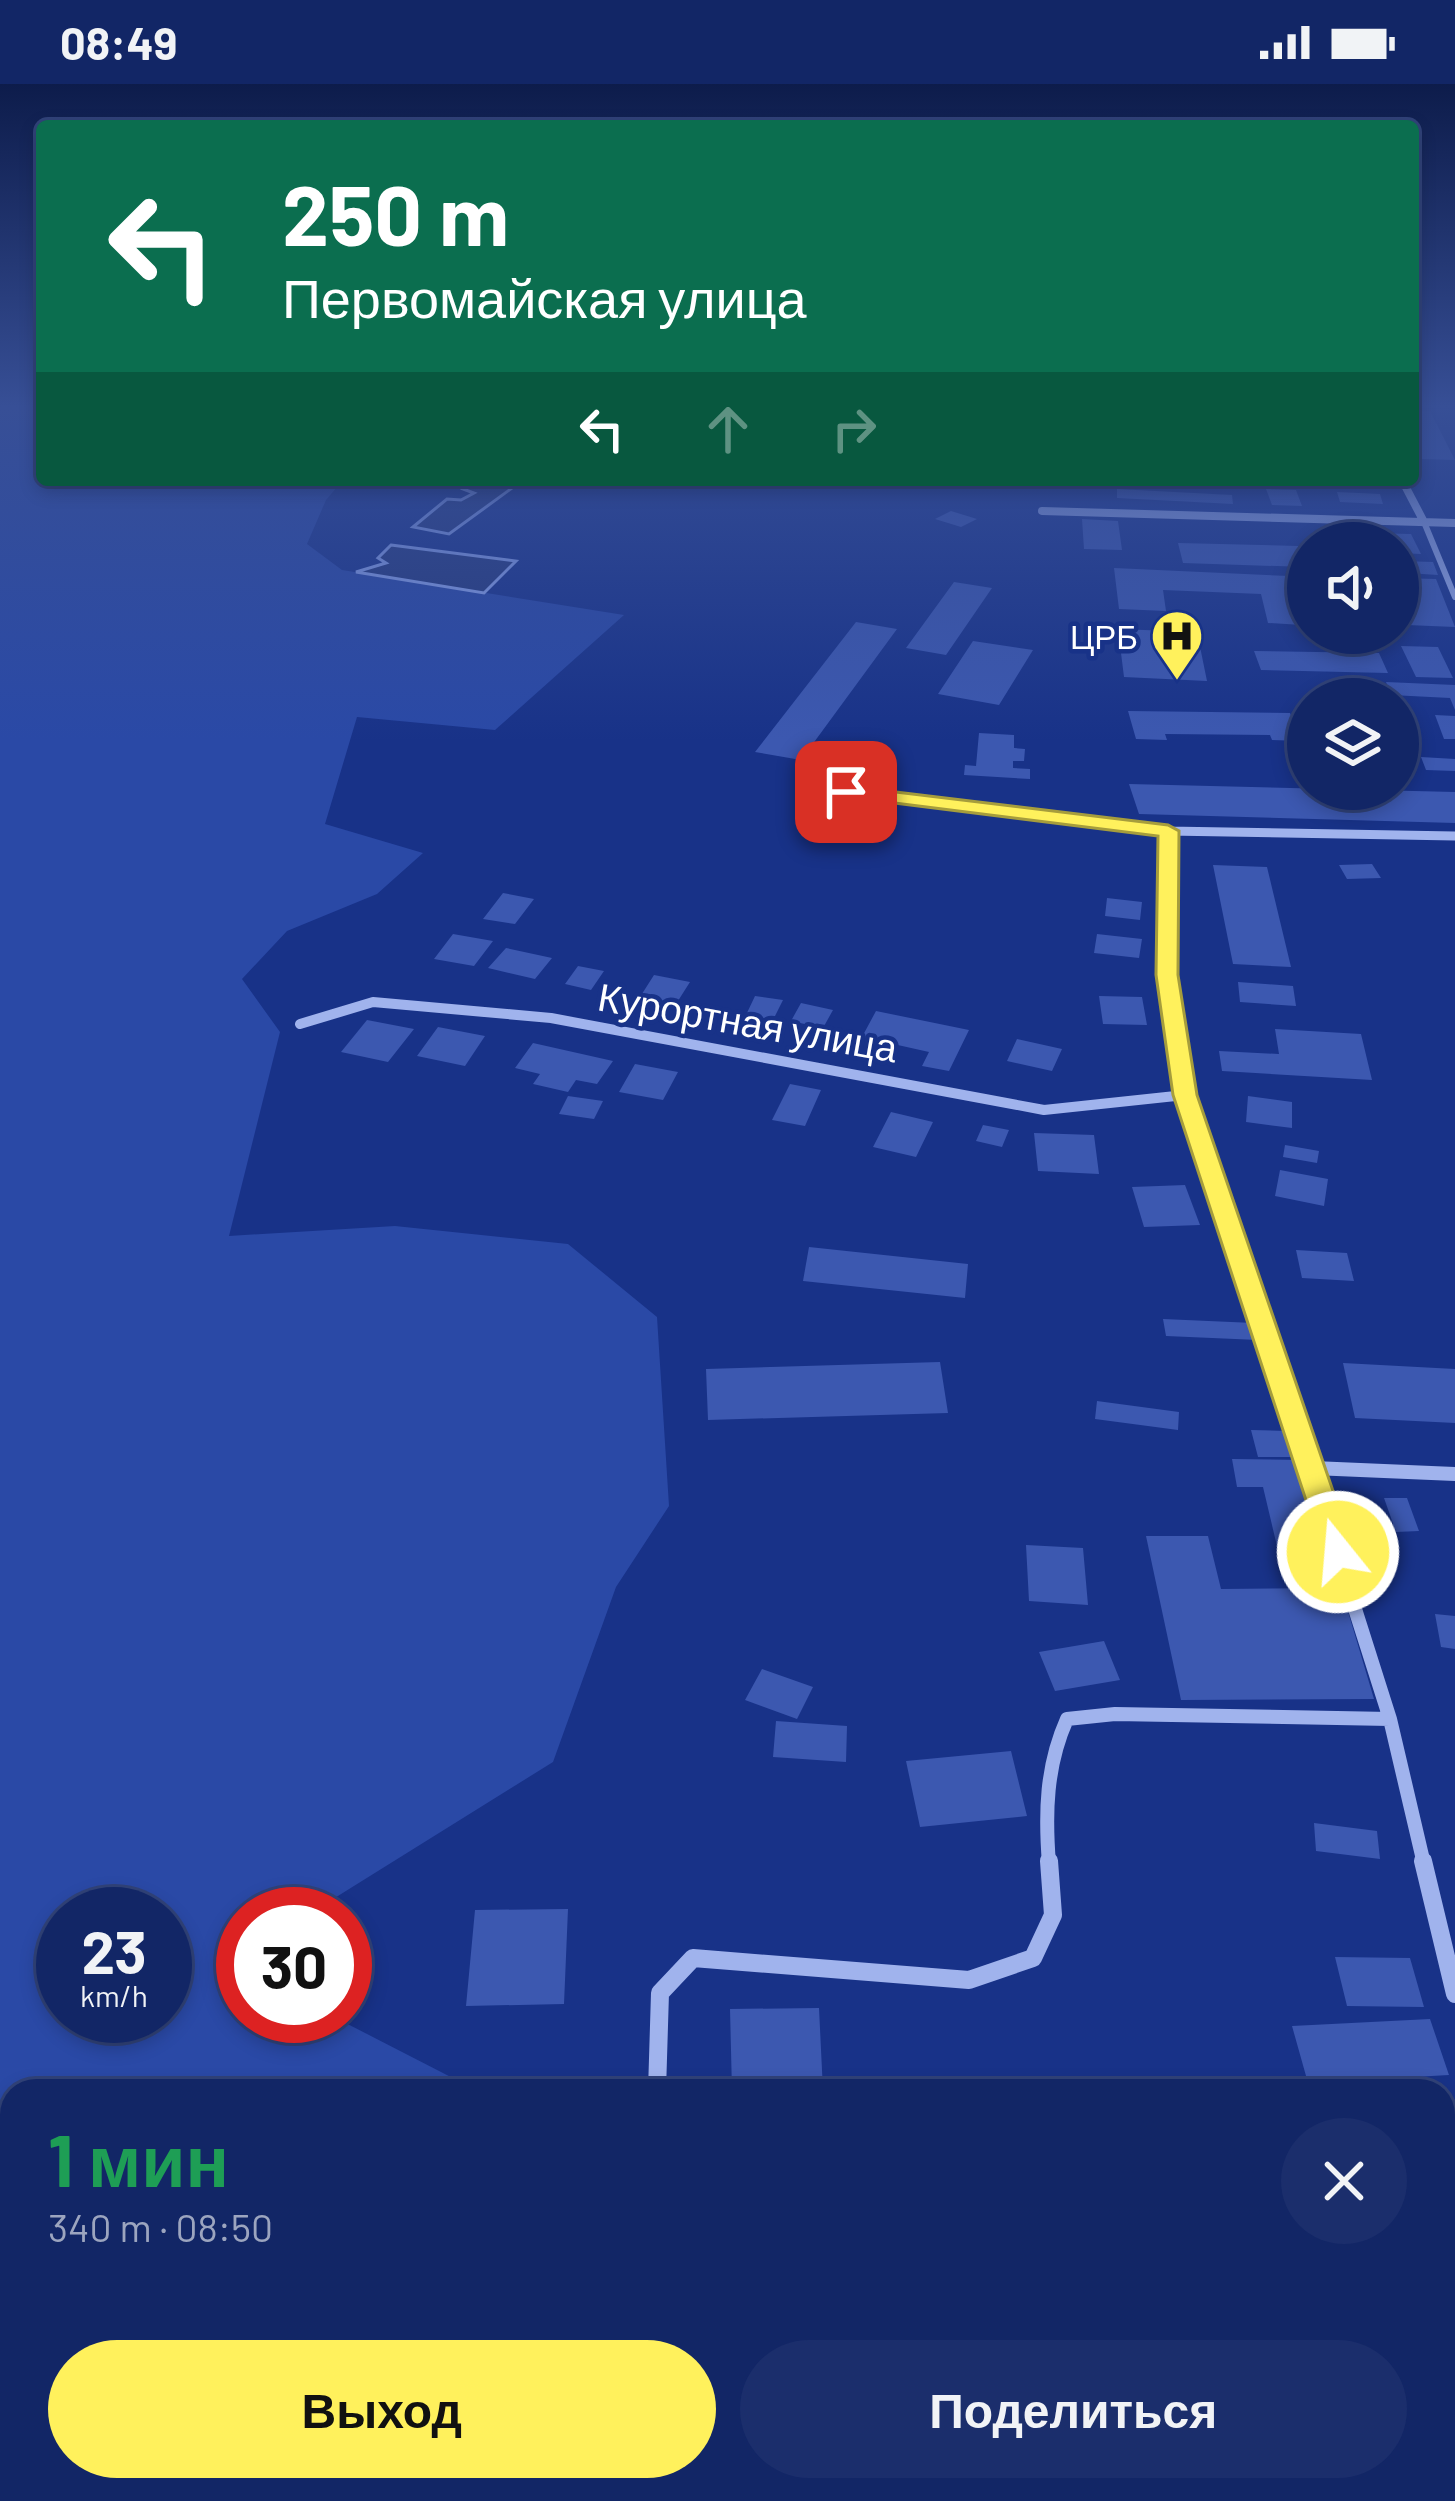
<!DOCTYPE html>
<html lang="ru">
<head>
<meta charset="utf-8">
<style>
  :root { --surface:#122666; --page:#1b2e6c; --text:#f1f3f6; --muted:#9ca5bf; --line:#31437a; --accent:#fff15c }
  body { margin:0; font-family:Barlow,sans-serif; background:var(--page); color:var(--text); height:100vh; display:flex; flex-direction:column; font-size:45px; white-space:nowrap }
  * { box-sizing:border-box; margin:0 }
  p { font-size:39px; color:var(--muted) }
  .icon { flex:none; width:66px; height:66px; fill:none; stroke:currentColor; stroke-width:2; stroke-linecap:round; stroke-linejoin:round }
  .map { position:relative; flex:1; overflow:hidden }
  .details { position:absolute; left:0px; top:1995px; width:1455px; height:423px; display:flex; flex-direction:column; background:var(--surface); border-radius:36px 36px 0 0; box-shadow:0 6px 18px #0003,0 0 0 3px var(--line) }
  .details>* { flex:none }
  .top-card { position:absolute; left:36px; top:36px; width:1383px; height:366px; border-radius:12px; box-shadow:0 6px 18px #0003,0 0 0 3px var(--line); background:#0b6e4f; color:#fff; overflow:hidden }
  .controls { position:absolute; left:1287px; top:438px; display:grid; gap:24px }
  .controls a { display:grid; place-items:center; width:132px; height:132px; border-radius:50%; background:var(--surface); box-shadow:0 6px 18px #0003,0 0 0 3px var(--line); font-size:60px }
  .speed { position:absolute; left:36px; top:1803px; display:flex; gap:24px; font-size:60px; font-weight:700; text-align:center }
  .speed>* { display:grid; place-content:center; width:156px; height:156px; border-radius:50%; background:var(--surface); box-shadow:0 6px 18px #0003,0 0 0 3px var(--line); line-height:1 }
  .speed small { font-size:30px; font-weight:400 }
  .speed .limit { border:18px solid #d22; background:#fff; color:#111 }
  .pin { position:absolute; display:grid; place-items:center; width:102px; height:102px; color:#fff; margin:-51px; border-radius:24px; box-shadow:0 6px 18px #0006 }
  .me { position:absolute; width:132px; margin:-66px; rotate:343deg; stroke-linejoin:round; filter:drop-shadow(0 0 9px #0008) }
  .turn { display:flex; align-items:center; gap:42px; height:252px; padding:0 48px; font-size:54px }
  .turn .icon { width:156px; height:156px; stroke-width:2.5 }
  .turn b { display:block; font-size:84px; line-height:102px }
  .lanes { display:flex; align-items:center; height:114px; padding:0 48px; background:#0003; justify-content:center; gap:60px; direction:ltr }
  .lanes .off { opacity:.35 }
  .round { display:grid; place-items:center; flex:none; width:126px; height:126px; border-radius:63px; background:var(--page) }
  .headline { display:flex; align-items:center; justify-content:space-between; height:204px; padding:0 48px }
  h1 { font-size:72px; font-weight:700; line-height:90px; color:#1e9e55 }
  .cta { display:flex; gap:24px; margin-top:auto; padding:24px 48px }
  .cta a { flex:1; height:138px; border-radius:72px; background:var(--accent); color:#111; font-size:48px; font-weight:700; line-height:138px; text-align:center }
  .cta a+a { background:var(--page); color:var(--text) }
  .status { display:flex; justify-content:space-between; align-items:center; height:84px; padding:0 60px; background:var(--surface); direction:ltr }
  .status svg { height:33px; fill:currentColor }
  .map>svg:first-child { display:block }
  .green { fill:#2a49a6; fill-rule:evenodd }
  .water { fill:#25397a; stroke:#92aaf0; stroke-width:3 }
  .building { fill:#3c58b0 }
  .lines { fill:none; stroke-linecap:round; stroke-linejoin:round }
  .pedestrian { stroke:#a0b3ed; stroke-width:6 }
  .minor-far4 { stroke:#a0b3ed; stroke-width:8 }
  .minor-far3 { stroke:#a0b3ed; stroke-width:9 }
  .minor-far2 { stroke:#a0b3ed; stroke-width:10 }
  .minor-far1 { stroke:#a0b3ed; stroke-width:14 }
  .minor { stroke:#a0b3ed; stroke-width:18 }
  .route { fill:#fff15c; stroke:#a69d3c; stroke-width:3 }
  .labels { text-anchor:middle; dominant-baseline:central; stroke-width:9; stroke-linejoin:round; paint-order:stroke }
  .far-poi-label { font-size:33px; fill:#fff; stroke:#183288; text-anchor:end }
  .street-label { font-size:39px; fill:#fff; stroke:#183288 }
</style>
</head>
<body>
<div class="status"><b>08:49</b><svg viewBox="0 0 49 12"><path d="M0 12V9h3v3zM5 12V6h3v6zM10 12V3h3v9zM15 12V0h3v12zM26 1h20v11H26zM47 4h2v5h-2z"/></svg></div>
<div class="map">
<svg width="1455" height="2417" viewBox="0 0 1455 2417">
  <rect width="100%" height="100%" fill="#183288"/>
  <path class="green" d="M0 319H42V396H343L326 416 307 460 342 486 624 531 495 646 357 633 325 740 423 769 377 810 287 847 242 895 280 948 229 1152 395 1142 568 1160 657 1233 669 1422 616 1503 553 1678 309 1830H243V1871L230 1879 243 1886V1932H332L478 2007H12V2406H597V2417H0ZM63 1830H165V1932H63Z"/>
  <path class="water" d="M474 396H523L449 450 413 443 447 415 461 416 474 409 463 405Z
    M391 461 516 477 484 509 356 488 386 479 378 474Z"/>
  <path class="building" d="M1413 327H1430L1455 376 1422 375 1413 357Z
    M1117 405 1232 411 1233 420 1117 414Z
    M1266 405 1296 406 1302 422 1272 421Z
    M1337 408 1380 410 1383 420 1340 418Z
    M951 427 977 435 961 443 935 435Z
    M1082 435 1118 437 1122 466 1084 465Z
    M1328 448 1411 450 1421 470 1398 469V459H1333Z
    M1178 459 1298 462 1306 483 1183 479Z
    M1402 477 1433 478 1438 491 1407 489Z
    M1114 484 1289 492 1302 541 1268 539 1261 510 1163 506 1166 527 1119 525Z
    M1398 494 1436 495 1455 543 1407 541 1398 519Z
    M954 498 992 504 946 571 906 564Z
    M856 538 897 545 801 676 755 668Z
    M1118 545 1197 548 1207 597 1124 593Z
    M973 557 1033 566 999 621 938 610Z
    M1401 562 1438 563 1453 594 1416 593Z
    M1254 567 1379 569 1388 589 1261 586Z
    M1386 598 1455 601V626L1450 614 1391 611Z
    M1128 627 1290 629 1301 657 1272 656 1270 651 1165 650 1167 656 1136 655Z
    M1435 631 1455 632V655H1444Z
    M979 649 1014 651V664L1025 665 1024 677H1013V684L1030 685V695L964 691 965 681 976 682Z
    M1421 673 1455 675V687L1426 686Z
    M1129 700 1455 708V739L1139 730Z
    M1372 780 1381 794 1347 795 1339 781Z
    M1213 781 1267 783 1291 883 1233 880Z
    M503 809 534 815 515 840 483 835Z
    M1107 814 1142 818 1140 836 1105 832Z
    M453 850 493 857 474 882 434 875Z
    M1097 850 1142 855 1139 874 1094 869Z
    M506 864 552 874 535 895 488 884Z
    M578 882 604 887 591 906 565 900Z
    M654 891 690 898 676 920 640 913Z
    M1238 898 1293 902 1296 922 1240 918Z
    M755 912 783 916 773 936 746 931Z
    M1099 912 1142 913 1147 941 1103 940Z
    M801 919 833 926 823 944 791 937Z
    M876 927 969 946 949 987 922 982 929 968 862 953Z
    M367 936 414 945 388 978 341 968Z
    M438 943 485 952 465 982 417 972Z
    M1275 945 1361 950 1372 996 1222 987 1219 967 1279 970Z
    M1017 955 1062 965 1052 987 1007 977Z
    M533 959 613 977 597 1000 576 996 568 1008 533 1000 540 990 515 984Z
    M635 980 678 988 663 1016 619 1008Z
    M790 1000 821 1006 805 1042 772 1036Z
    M568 1012 603 1017 594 1035 559 1030Z
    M1248 1012 1292 1018V1044L1246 1038Z
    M891 1028 933 1038 916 1073 873 1063Z
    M983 1041 1009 1046 1002 1063 976 1057Z
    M1034 1049 1094 1051 1099 1090 1038 1087Z
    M1285 1061 1319 1067 1317 1079 1283 1073Z
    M1280 1086 1328 1095 1324 1122 1275 1112Z
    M1185 1101 1200 1141 1144 1143 1132 1103Z
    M809 1163 968 1180 965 1214 803 1197Z
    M1296 1166 1347 1169 1354 1197 1302 1194Z
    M1163 1235 1254 1239 1258 1256 1166 1252Z
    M940 1278 948 1329 708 1336 706 1285Z
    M1343 1279 1455 1285V1339L1355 1334Z
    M1097 1317 1179 1328 1178 1346 1095 1335Z
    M1251 1346 1287 1347 1295 1373H1258Z
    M1232 1375 1305 1376 1336 1497 1285 1496 1263 1403H1237Z
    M1384 1414H1407L1419 1447 1396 1448Z
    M1146 1452H1208L1221 1505 1341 1504 1374 1615 1181 1616Z
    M1026 1461 1083 1464 1088 1521 1029 1517Z
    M1435 1530 1455 1532V1565L1441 1563Z
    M1104 1557 1120 1596 1055 1607 1039 1568Z
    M762 1585 813 1603 797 1635 745 1616Z
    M776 1637 847 1642 846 1678 773 1673Z
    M1011 1667 1027 1732 920 1743 906 1677Z
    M1314 1739 1377 1747 1380 1775 1316 1767Z
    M568 1825 564 1920 466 1922 475 1826Z
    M1335 1873 1410 1874 1424 1923 1347 1922Z
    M819 1924 823 2007H732L730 1925Z
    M1430 1935 1449 1991 1308 1999 1292 1942Z
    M1443 2075H1455V2123H1443Z
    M1455 2195V2253H1453L1443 2196Z"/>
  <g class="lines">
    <path class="pedestrian" d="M1424 438 1455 513"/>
    <path class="minor-far4" d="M1402 396 1424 438
      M1042 427 1455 439"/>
    <path class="minor-far3" d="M846 708 1168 747 1455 752
      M1167 880 1168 747"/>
    <path class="minor-far2" d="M1167 877 1185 1011 1276 1276
      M300 940 373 918 551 934 1044 1026 1185 1011"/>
    <path class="minor-far1" d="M1275 1273 1390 1635 1424 1780
      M1313 1384 1455 1390
      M1049 1780C1045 1729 1046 1682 1067 1635L1115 1630 1390 1635"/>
    <path class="minor" d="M1423 1777 1455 1910
      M657 2007 660 1909 693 1874 969 1896 1033 1874 1053 1831 1049 1777
      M645 2417 646 2406"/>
  </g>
  <linearGradient id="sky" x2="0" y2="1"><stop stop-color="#0d1c4b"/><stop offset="0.49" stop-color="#374f96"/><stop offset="1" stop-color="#374f96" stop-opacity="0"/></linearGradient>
  <rect width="1455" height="657" fill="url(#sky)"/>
  <path class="route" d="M846 702 1168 741 1179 747 1178 891 1197 1011 1354 1468 1349 1477H1327L1323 1468 1173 1011 1156 891 1158 752 839 712 836 708Z"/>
  <defs>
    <g id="hospital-pin" transform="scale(2.7)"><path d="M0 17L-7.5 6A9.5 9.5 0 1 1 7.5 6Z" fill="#fff15c" stroke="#183288"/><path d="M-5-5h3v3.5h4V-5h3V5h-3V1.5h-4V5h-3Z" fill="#111"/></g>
  </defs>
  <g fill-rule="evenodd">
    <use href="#hospital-pin" x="1177" y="552"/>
  </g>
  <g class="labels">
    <g class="far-poi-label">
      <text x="1138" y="552">ЦРБ</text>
    </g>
    <g class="street-label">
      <text transform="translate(748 937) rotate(10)">Курортная улица</text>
    </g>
  </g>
</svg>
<div class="controls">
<a><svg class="icon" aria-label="sound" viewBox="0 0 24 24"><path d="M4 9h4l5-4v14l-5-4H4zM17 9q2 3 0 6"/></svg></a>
<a><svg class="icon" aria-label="layers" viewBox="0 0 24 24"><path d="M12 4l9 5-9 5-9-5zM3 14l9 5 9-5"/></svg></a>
</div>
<div class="speed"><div>23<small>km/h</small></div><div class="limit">30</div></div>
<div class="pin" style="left:846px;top:708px;background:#d93025"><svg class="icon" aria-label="arrive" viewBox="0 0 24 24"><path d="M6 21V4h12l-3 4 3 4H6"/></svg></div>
<svg class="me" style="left:1338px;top:1468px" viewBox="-20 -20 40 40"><circle r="17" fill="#fff15c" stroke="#fff" stroke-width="3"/><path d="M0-11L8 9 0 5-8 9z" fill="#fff"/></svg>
<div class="top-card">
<div class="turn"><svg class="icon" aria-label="left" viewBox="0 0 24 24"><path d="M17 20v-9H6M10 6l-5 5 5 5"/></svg><div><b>250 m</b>Первомайская улица</div></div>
<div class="lanes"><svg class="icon" aria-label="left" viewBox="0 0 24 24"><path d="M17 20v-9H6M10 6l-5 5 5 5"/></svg><svg class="icon off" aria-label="ahead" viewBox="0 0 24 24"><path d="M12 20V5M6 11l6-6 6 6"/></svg><svg class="icon off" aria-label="right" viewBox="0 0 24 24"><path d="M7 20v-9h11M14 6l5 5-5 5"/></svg></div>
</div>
<section class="details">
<div class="headline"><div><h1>1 мин</h1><p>340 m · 08:50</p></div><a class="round"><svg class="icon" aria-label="close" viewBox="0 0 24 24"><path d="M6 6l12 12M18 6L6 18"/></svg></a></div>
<div class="cta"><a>Выход</a><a>Поделиться</a></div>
</section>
</div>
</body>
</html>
